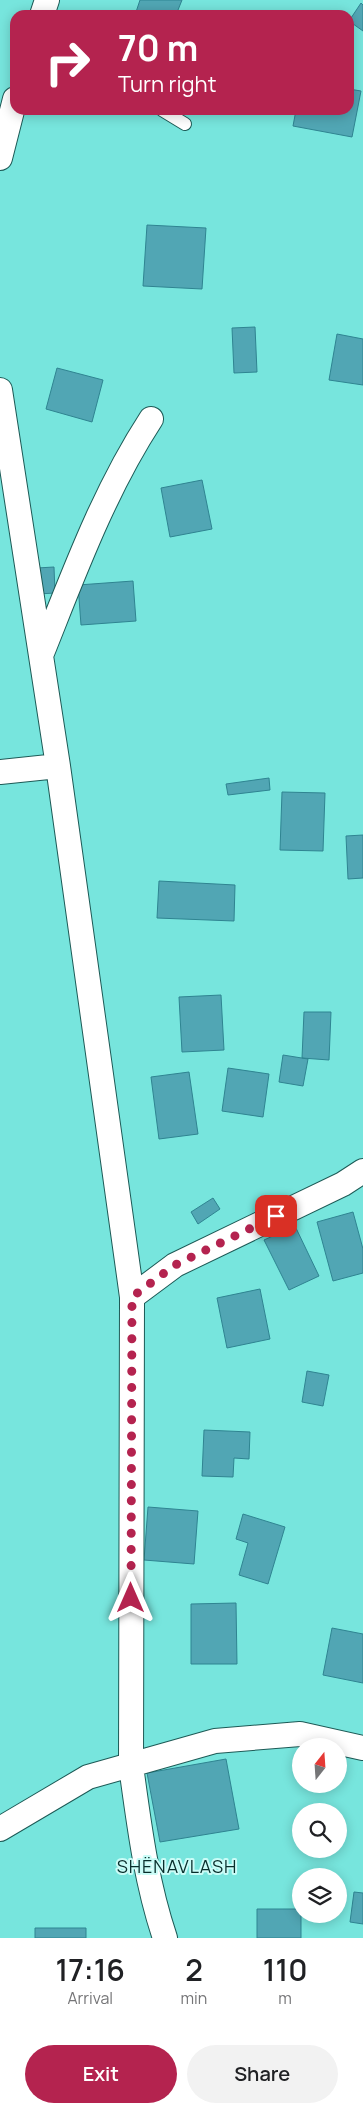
<!DOCTYPE html>
<html lang="en">
<head>
<meta charset="utf-8">
<style>
  :root { --surface:#fff; --page:#f2f2f2; --text:#202124; --muted:#757577; --accent:#b4234f }
  body { margin:0; font-family:Manrope,sans-serif; background:var(--page); color:var(--text); height:100vh; display:flex; flex-direction:column; font-size:19px; white-space:nowrap }
  * { box-sizing:border-box; margin:0 }
  p { font-size:16px; color:var(--muted) }
  .icon { flex:none; width:28px; height:28px; fill:none; stroke:currentColor; stroke-width:2; stroke-linecap:round; stroke-linejoin:round }
  .map { position:relative; height:1938px; overflow:hidden }
  .sheet { display:flex; flex-direction:column; background:var(--surface); flex:1 }
  .sheet>* { flex:none }
  .guide { position:absolute; left:10px; top:10px; width:344px; height:105px; border-radius:15px; box-shadow:0 2px 12px #0003; background:#b4234f; color:#fff; overflow:hidden }
  .needle { width:32px; rotate:17deg }
  .controls { position:absolute; left:292px; top:1738px; display:grid; gap:10px }
  .controls a { display:grid; place-items:center; width:55px; height:55px; border-radius:50%; background:var(--surface); box-shadow:0 2px 12px #0003; font-size:25px }
  .pin { position:absolute; display:grid; place-items:center; width:42px; height:42px; color:#fff; margin:-21px; border-radius:10px; box-shadow:0 2px 8px #0006 }
  .me { position:absolute; width:55px; margin:-28px; rotate:0deg; stroke-linejoin:round; filter:drop-shadow(0 0 4px #0008) }
  .turn { display:flex; align-items:center; gap:18px; height:105px; padding:0 25px; font-size:22px }
  .turn .icon { width:65px; height:65px; stroke-width:2.5 }
  .turn b { display:block; font-size:35px; line-height:42px }
  .eta { display:flex; justify-content:space-evenly; align-items:center; height:85px; text-align:center }
  .eta b { font-size:30px; font-weight:600; line-height:35px }
  .primary-button { display:flex; gap:10px; margin-top:auto; padding:10px 25px }
  .primary-button a { flex:1; height:58px; border-radius:30px; background:var(--accent); color:#fff; font-size:20px; font-weight:600; line-height:58px; text-align:center }
  .primary-button a+a { background:var(--page); color:var(--text) }
  .map>svg:first-child { display:block }
  .building { fill:#51a6b4; stroke:#2f8491 }
  .lines { fill:none; stroke-linecap:round; stroke-linejoin:round }
  .lane-casing { stroke:#1d5a56; stroke-width:14 }
  .street-casing { stroke:#1d5a56; stroke-width:26 }
  .lane { stroke:#fff; stroke-width:12 }
  .street { stroke:#fff; stroke-width:24 }
  .route { stroke:#b4234f; stroke-width:9; stroke-dasharray:0 16.2 }
  .labels { text-anchor:middle; dominant-baseline:central; stroke-width:4; stroke-linejoin:round; paint-order:stroke }
  .quarter-label { font-size:18px; letter-spacing:1px; fill:#082d2b; stroke:#cafcf7 }
</style>
</head>
<body>
<div class="map">
<svg width="363" height="1938" viewBox="0 0 363 1938">
  <rect width="100%" height="100%" fill="#77e5dd"/>
  <path class="building" d="M140 0H182L176 15H135Z
    M361 3 363 5V31L349 21Z
    M349 89 361 91 352 137 293 126 296 110H349Z
    M147 225 206 228 202 289 143 286Z
    M255 327 257 372 234 373 232 328Z
    M337 334 363 339V385L329 380Z
    M57 368 103 380 92 422 46 409Z
    M202 480 212 529 170 537 161 488Z
    M54 567 55 593 38 594 37 568Z
    M133 581 136 621 81 625 78 585Z
    M269 778 270 790 228 795 226 784Z
    M282 792 325 793 323 851 280 850Z
    M363 835V878L348 879 346 836Z
    M159 881 235 885 234 921 157 918Z
    M221 995 224 1050 182 1052 179 997Z
    M304 1012H331L329 1060 302 1058Z
    M283 1055 308 1059 303 1086 279 1082Z
    M228 1068 269 1074 263 1117 222 1111Z
    M189 1072 198 1134 159 1139 151 1077Z
    M213 1198 220 1209 198 1224 191 1212Z
    M353 1212 363 1249V1273L333 1281 317 1222Z
    M295 1226 319 1276 289 1290 264 1240Z
    M260 1289 270 1339 227 1348 217 1298Z
    M307 1371 329 1375 323 1406 302 1402Z
    M204 1430 250 1432 249 1459 234 1458 233 1477 202 1476Z
    M148 1507 198 1511 194 1564 144 1560Z
    M243 1514 285 1527 268 1584 239 1575 248 1543 236 1539Z
    M236 1603 237 1664H191V1604Z
    M332 1628 363 1634V1683L323 1675Z
    M226 1759 239 1829 160 1842 147 1773Z
    M354 1892 363 1893V1924L350 1922Z
    M257 1909H301V1938H257Z
    M35 1928H86V1938H35Z"/>
  <g class="lines">
    <g class="lane-casing">
      <path id="lane" d="M162 110 185 124"/>
    </g>
    <g class="street-casing">
      <path id="street" d="M42 15 47 0
        M0 158 15 99
        M0 390 58 766 132 1297 131 1766C139 1824 146 1882 165 1938
        M42 653C74 573 104 491 151 419
        M0 772 58 766
        M132 1297 175 1265 343 1184 363 1171
        M0 1829 88 1777 215 1741 300 1734 363 1748"/>
    </g>
    <use href="#lane" class="lane"/>
    <use href="#street" class="street"/>
  </g>
  <g class="lines">
    <path class="route" d="M131 1598 132 1297 175 1265 276 1216"/>
  </g>
  <g class="labels">
    <g class="quarter-label">
      <text x="177" y="1866">SHËNAVLASH</text>
    </g>
  </g>
</svg>
<div class="controls">
<a><svg class="needle" viewBox="-14 -14 28 28"><path d="M0-13l5 13h-10z" fill="#e53935"/><path d="M0 13l5-13h-10z" fill="#757577"/></svg></a>
<a><svg class="icon" aria-label="search" viewBox="0 0 24 24"><circle cx="10" cy="10" r="6"/><path d="M15 15l6 6"/></svg></a>
<a><svg class="icon" aria-label="layers" viewBox="0 0 24 24"><path d="M12 4l9 5-9 5-9-5zM3 14l9 5 9-5"/></svg></a>
</div>
<div class="pin" style="left:276px;top:1216px;background:#d93025"><svg class="icon" aria-label="arrive" viewBox="0 0 24 24"><path d="M6 21V4h12l-3 4 3 4H6"/></svg></div>
<svg class="me" style="left:131px;top:1598px" viewBox="-20 -20 40 40"><path d="M0-17L14 15 0 8-14 15z" fill="#b4234f" stroke="#fff" stroke-width="4"/></svg>
<div class="guide">
<div class="turn"><svg class="icon" aria-label="right" viewBox="0 0 24 24"><path d="M7 20v-9h11M14 6l5 5-5 5"/></svg><div><b>70 m</b>Turn right</div></div>
</div>
</div>
<section class="sheet">
<div class="eta">
<div><b>17:16</b><p>Arrival</p></div>
<div><b>2</b><p>min</p></div>
<div><b>110</b><p>m</p></div>
</div>
<div class="primary-button"><a>Exit</a><a>Share</a></div>
</section>
</body>
</html>
